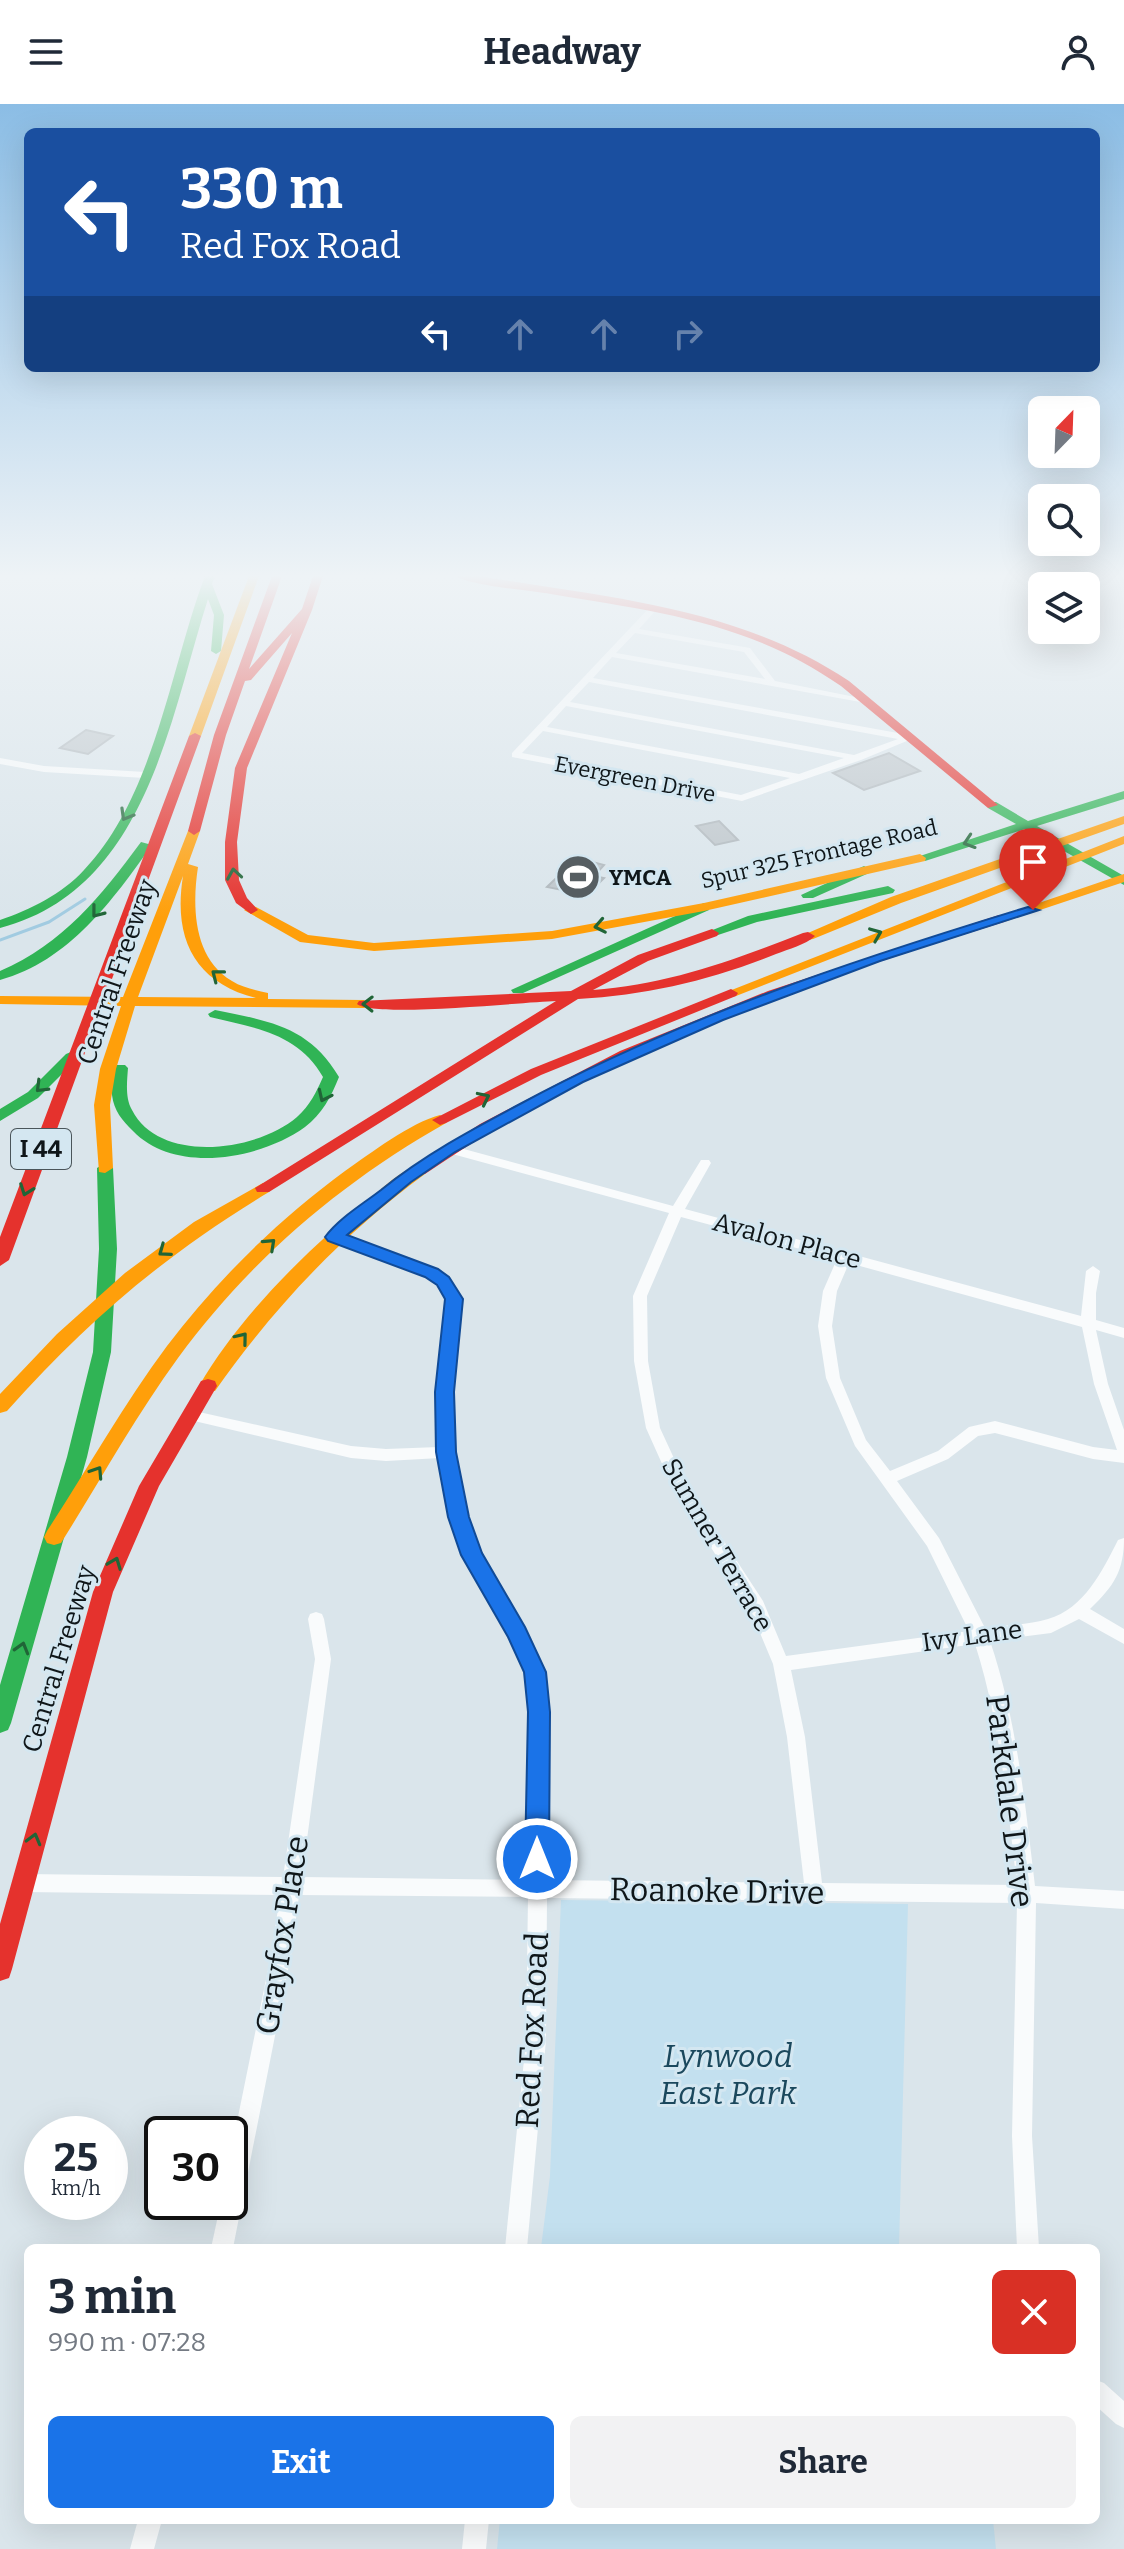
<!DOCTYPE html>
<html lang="en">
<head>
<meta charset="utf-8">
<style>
  :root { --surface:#fff; --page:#f2f2f3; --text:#1f2937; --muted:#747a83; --accent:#1a73e8 }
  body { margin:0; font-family:Bitter,serif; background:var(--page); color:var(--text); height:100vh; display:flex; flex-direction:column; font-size:30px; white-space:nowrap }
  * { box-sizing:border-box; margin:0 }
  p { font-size:26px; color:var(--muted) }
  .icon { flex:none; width:44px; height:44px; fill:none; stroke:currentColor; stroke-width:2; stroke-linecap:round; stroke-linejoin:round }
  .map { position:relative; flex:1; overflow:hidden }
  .sheet { position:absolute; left:24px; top:2140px; width:1076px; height:280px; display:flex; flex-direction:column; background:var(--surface); border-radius:12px; box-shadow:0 8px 32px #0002 }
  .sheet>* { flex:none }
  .guide { position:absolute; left:24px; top:24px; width:1076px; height:244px; border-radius:12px; box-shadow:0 8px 32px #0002; background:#1a4fa0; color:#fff; overflow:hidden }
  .needle { width:52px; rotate:23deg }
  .tools { position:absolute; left:1028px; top:292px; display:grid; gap:16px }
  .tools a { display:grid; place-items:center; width:72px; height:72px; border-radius:12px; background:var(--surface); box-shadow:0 8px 32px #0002; font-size:40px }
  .speed { position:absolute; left:24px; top:2012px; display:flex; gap:16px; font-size:40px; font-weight:700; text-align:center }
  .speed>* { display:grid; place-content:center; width:104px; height:104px; border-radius:50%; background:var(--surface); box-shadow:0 8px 32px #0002; line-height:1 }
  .speed small { font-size:20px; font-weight:400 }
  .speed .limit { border:4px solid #111; border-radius:12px; background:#fff; color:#111 }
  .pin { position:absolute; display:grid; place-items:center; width:68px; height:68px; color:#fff; margin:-82px -34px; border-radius:50% 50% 50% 0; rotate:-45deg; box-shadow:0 0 8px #0007 }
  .pin .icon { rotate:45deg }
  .me { position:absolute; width:88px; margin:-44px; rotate:0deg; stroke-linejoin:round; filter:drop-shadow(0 0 6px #0008) }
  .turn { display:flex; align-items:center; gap:28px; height:168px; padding:0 24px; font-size:36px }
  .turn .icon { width:104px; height:104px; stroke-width:2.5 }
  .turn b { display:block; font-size:56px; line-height:68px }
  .lanes { display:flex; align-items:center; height:76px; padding:0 24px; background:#0003; justify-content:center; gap:40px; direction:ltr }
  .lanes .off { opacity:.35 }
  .round { display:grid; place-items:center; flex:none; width:84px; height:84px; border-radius:12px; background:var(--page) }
  .overview { display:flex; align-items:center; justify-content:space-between; height:136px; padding:0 24px }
  h1 { font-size:48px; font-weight:700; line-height:60px }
  .cta { display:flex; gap:16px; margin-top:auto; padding:16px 24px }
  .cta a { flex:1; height:92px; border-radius:12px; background:var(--accent); color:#fff; font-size:32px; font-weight:700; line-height:92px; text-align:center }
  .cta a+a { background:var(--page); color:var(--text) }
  header { display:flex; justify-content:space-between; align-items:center; height:104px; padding:0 24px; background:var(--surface); font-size:36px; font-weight:700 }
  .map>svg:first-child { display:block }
  .green { fill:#c3e0ef }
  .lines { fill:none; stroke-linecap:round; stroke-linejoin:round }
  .stream { stroke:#a1cbe1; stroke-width:3 }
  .building { fill:#bec6cb; stroke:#afb7bc; stroke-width:2 }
  .street { fill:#f9fbfc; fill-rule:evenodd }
  .fast { fill:#30b455; fill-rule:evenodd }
  .slow { fill:#ff9f0a; fill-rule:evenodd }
  .jam { fill:#e5322d; fill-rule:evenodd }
  .oneway { stroke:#206537 }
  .route { fill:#1a73e8; stroke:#114b97; stroke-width:2 }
  .labels { text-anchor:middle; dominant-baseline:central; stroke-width:6; stroke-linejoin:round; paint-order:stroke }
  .far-street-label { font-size:22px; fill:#0f1619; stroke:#d4e7f1 }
  .far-poi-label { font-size:22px; font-weight:bold; fill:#0f1619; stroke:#d4e7f1; text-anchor:start }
  .shield { fill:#d4e7f1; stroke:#4a555a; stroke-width:2 }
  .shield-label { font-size:24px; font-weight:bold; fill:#0f1619 }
  .street-label { font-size:26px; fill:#0f1619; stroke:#d4e7f1 }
  .near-street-label { font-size:32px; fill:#0f1619; stroke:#d4e7f1 }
  .near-park-label { font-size:32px; font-style:italic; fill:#1b485d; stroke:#d4e7f1 }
</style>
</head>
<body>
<header><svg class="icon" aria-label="menu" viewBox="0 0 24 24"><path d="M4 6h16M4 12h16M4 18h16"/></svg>Headway<svg class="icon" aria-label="person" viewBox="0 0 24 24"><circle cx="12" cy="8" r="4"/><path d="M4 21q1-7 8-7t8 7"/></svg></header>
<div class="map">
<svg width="1124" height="2445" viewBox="0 0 1124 2445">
  <rect width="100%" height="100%" fill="#dae5eb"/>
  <path class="green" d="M561 1796 908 1800 899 2144H541L550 2072Z
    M500 2416H993L996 2445H497Z"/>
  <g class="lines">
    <path class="stream" d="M0 836 49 818 85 795"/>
  </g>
  <path class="building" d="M86 626 113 632 88 650 60 644Z
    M889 649 920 667 864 686 833 669Z
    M719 717 738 736 715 741 696 722Z
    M577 754 604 761 594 772 604 774 587 791 547 783Z"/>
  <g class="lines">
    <path class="street" d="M650 503 657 505 639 525 750 544 775 577 870 596 866 599 612 553 593 574 909 631 914 634 861 656 742 697 512 653V649ZM635 529 744 548 765 575 616 549ZM589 578 898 635 854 651 570 598ZM566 602 844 654 799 670 547 623ZM543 627 790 674 741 691 522 649Z
      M0 654 44 662 145 668 150 671 145 674 44 668 0 660Z
      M449 1041 673 1102 701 1056H709L711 1059 685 1105 1081 1212 1086 1167 1093 1162 1100 1167 1096 1189V1216L1124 1224V1234L1096 1226 1108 1280 1124 1326V1359L1093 1355 995 1329 978 1332 948 1355 897 1377 939 1434 985 1524C1005 1521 1029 1521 1048 1515 1084 1505 1103 1466 1118 1436L1124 1434C1124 1467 1114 1482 1090 1505L1124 1525V1540L1079 1515 1051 1529 990 1537C1017 1617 1025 1699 1035 1782L1124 1787V1805L1036 1799 1032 2032 1039 2144H1017L1012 2032 1017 1799 547 1794 546 1936 527 2144H505L526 1936 528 1793 299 1791 292 1846 233 2144H211L221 2098H230V2052L272 1846 280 1791 23 1788 16 1785 14 1779 16 1773 23 1770 283 1773 315 1555 308 1515 310 1510 316 1508 322 1510 324 1515 331 1555 302 1773 528 1776 530 1608 527 1571 514 1540 480 1482 463 1447 452 1415 440 1354 386 1357 351 1354 190 1316 185 1315 183 1311 185 1307 190 1306 351 1342 386 1345 439 1343 438 1292 447 1195C425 1158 367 1149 329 1136L327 1133 334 1129 388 1146 424 1160 452 1180 461 1195 453 1292 455 1353 468 1415 479 1447 491 1473 526 1530 544 1571 548 1608 547 1776 804 1779 787 1633 773 1560 750 1505 672 1382 646 1324 634 1257 633 1192 669 1109 445 1048 443 1045 445 1042ZM681 1113 837 1155 823 1187 818 1222 826 1274 855 1342 927 1442 969 1527 786 1552 763 1497 684 1376 660 1324 648 1257 647 1192ZM849 1159 1082 1223 1094 1280 1117 1346 1093 1343 995 1317 969 1323 938 1347 890 1367 866 1336 840 1274 832 1222 837 1187ZM975 1540C1000 1618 1007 1699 1017 1781L822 1779 805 1633 791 1566Z
      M1096 2276 1104 2279 1124 2297V2324L1116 2320 1096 2302Z
      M138 2416H162L154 2445H130Z
      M465 2416H489L486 2445H462Z"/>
    <path class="fast" d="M205 472H215L212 480 224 511 221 547 216 550 211 547 214 511 208 495C169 617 146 786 0 824V816C30 806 62 790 84 766 155 691 170 565 205 472Z
      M1124 687V695L1037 722 1124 772V781L1025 725 925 757 914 754 1016 720 988 704V698H996L1028 717Z
      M141 738 152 741C113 796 69 857 0 876V867C63 840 101 792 141 738Z
      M864 762 871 766 869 769 813 794H803L801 791Z
      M888 782 895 786 893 789 757 818 712 833 705 829 748 812Z
      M704 799 709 800V806L523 889H513L511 886Z
      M215 906C269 917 309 922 339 973 331 993 322 1010 305 1023 261 1055 175 1071 133 1027 122 1016 114 1007 112 991 111 981 111 970 115 961H125L128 964C127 978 125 994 132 1006 160 1061 258 1047 297 1013 310 1001 316 989 323 973 298 929 255 924 210 913L208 910Z
      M71 948 79 953 38 994 0 1017V1005L28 988 66 950Z
      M105 1059 113 1064 117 1145 111 1248 87 1353 11 1619 8 1626 0 1629V1581L67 1353 93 1248 99 1145 97 1064Z"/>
    <path class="slow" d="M249 472H259L201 632 191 634 189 632Z
      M1124 712V720L901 799 813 835 808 836 801 832 891 793Z
      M194 723 200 727 188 760 198 763C192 802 193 854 232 877 243 884 256 886 268 889V895L364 896 371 900 364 904 135 902 116 965 110 1001 113 1064 105 1069 99 1068 94 1001 100 965 121 902 0 900V892L123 893 188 727ZM183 772C173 834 194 878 256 894L138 893Z
      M1124 732V740L736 892 731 893 724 889Z
      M920 750 926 754 925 757 704 807 552 835 374 847 300 838 244 806 251 802 256 803 308 831 374 839 552 827 704 799Z
      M1124 770V778L1004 818H994L992 815Z
      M440 1011 448 1016 446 1019C340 1079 250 1156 178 1254 135 1313 100 1377 61 1439L54 1441 47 1439 44 1433 47 1427C87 1366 123 1301 167 1242 218 1175 277 1117 345 1067 371 1049 410 1019 440 1011Z
      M419 1061 425 1062 427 1066 425 1070C342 1131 274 1203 215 1287H201L199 1282C240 1211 310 1143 373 1092 386 1081 403 1065 419 1061Z
      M263 1079 269 1080 271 1084 269 1088C165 1151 88 1216 7 1307L0 1309V1290L57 1230 125 1169 194 1118Z"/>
    <path class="jam" d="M272 472H282L249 565 302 505 313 472H323L312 506 247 664 237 738 239 776 247 794 258 806 251 810 236 799 225 776V738L235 664 292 529 251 576 245 577 226 631 200 727 194 731 188 727 214 631Z
      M455 472H478C605 493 739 503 849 577L998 701 988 704 841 582C749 518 658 508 551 490 528 486 472 482 455 472Z
      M195 629 201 632 9 1156 0 1162V1133L189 632Z
      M999 811 1004 812V818C853 865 701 914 560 988 513 1012 469 1041 425 1070H413L411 1066 480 1020 620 947 768 887Z
      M712 825 719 829 717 832 648 857 593 886C667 881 735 856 803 829L808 828 815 832C805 841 789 845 776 850 712 876 647 891 578 895L269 1088H257L255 1084 556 897C524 898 374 914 357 900L359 897 571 887 638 851Z
      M731 885 738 889 736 892 541 971 446 1019 440 1021 432 1016 531 965Z
      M208 1275 215 1277 217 1282 159 1382 113 1488 12 1865 9 1874 0 1877V1820L93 1488 139 1382 201 1277Z"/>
  </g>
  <defs><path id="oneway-chevron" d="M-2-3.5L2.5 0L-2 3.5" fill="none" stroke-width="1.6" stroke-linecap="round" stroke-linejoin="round" transform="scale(2)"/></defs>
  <g class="oneway">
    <use href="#oneway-chevron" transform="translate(126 711) rotate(120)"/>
    <use href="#oneway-chevron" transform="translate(969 738) rotate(162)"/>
    <use href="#oneway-chevron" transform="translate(234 770) rotate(-99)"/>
    <use href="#oneway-chevron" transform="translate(97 808) rotate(128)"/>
    <use href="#oneway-chevron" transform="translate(600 822) rotate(169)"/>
    <use href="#oneway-chevron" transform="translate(876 830) rotate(-22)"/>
    <use href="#oneway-chevron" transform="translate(217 871) rotate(-142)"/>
    <use href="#oneway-chevron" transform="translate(368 900) rotate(-179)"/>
    <use href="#oneway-chevron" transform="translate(41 983) rotate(135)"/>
    <use href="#oneway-chevron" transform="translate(324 992) rotate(115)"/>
    <use href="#oneway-chevron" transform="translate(484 994) rotate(-26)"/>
    <use href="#oneway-chevron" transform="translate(26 1086) rotate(110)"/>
    <use href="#oneway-chevron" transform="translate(270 1140) rotate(-43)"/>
    <use href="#oneway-chevron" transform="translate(164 1147) rotate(144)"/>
    <use href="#oneway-chevron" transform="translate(242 1234) rotate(-51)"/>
    <use href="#oneway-chevron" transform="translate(97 1368) rotate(-57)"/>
    <use href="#oneway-chevron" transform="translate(115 1459) rotate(-69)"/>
    <use href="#oneway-chevron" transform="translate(22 1544) rotate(-74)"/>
    <use href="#oneway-chevron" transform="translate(34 1735) rotate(-75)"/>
  </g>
  <linearGradient id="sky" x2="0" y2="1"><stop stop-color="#8bbde5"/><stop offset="0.58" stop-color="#eef3f6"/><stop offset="1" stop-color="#eef3f6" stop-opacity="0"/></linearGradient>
  <rect width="1124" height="814" fill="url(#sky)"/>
  <path class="route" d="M1028 803 1039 806 880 857 723 916 583 978 455 1048 411 1078 347 1131 438 1165 449 1173 463 1195 454 1288 456 1348 469 1413 482 1449 525 1523 546 1568 550 1608 549 1755 546 1763 537 1767 529 1763 525 1755 528 1608 524 1568 508 1533 461 1451 448 1413 436 1348 435 1288 445 1195 437 1181 425 1173 328 1137 325 1133C339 1114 363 1100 381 1086 424 1051 471 1026 520 1000 681 913 854 856 1028 803Z"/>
  <defs>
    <g id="stadium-disc" transform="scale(2.3)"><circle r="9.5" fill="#565e62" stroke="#d4e7f1"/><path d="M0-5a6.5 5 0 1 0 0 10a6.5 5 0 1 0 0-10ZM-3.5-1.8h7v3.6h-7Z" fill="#fff"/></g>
  </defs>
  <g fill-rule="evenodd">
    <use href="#stadium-disc" x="578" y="773"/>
  </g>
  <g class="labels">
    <g class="far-street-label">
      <text transform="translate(635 675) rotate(11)">Evergreen Drive</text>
      <text transform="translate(819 750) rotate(-13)">Spur 325 Frontage Road</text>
    </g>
    <g class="far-poi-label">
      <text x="609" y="773">YMCA</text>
    </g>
    <rect class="shield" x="11" y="1025" width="60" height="40" rx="6"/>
    <g class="shield-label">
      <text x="41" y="1045">I 44</text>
    </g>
    <g class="street-label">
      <text transform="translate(117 868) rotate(-71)">Central Freeway</text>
      <text transform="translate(787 1137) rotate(15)">Avalon Place</text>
      <text transform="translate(717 1441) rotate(60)">Sumner Terrace</text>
      <text transform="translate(972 1532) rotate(-8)">Ivy Lane</text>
      <text transform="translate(59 1555) rotate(-73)">Central Freeway</text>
    </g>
    <g class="near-street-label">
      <text transform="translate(1010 1697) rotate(83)">Parkdale Drive</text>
      <text transform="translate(717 1787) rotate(1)">Roanoke Drive</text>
      <text transform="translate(282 1831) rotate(-81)">Grayfox Place</text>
      <text transform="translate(532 1926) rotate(-87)">Red Fox Road</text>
    </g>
    <g class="near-park-label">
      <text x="728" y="1952">Lynwood<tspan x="728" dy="37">East Park</tspan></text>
    </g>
  </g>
</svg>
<div class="tools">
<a><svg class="needle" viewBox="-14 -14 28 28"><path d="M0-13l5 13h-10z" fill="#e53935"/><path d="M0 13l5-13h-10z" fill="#747a83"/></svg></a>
<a><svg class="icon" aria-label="search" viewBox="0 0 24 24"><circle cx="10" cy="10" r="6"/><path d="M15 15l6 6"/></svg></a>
<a><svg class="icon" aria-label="layers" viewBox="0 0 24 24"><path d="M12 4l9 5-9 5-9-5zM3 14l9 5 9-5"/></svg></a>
</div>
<div class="speed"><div>25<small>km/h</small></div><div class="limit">30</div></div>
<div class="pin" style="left:1033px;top:806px;background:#d93025"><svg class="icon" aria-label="arrive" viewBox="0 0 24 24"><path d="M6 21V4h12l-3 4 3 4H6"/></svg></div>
<svg class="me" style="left:537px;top:1755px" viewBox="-20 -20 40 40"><circle r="17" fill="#1a73e8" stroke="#fff" stroke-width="3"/><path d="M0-11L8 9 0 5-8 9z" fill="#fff"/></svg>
<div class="guide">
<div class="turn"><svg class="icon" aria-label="left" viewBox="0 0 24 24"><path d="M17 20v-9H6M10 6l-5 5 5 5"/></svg><div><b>330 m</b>Red Fox Road</div></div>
<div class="lanes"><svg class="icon" aria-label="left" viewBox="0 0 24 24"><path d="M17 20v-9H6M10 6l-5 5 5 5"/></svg><svg class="icon off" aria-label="ahead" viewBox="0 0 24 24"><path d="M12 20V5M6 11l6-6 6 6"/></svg><svg class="icon off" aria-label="ahead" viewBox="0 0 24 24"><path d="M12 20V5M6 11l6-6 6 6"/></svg><svg class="icon off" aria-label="right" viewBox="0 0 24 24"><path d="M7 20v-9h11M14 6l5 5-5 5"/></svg></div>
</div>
<section class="sheet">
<div class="overview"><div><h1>3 min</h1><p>990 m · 07:28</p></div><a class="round" style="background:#d93025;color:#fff"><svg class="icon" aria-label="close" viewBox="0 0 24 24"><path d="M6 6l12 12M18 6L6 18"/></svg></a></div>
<div class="cta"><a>Exit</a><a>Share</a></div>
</section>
</div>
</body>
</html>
